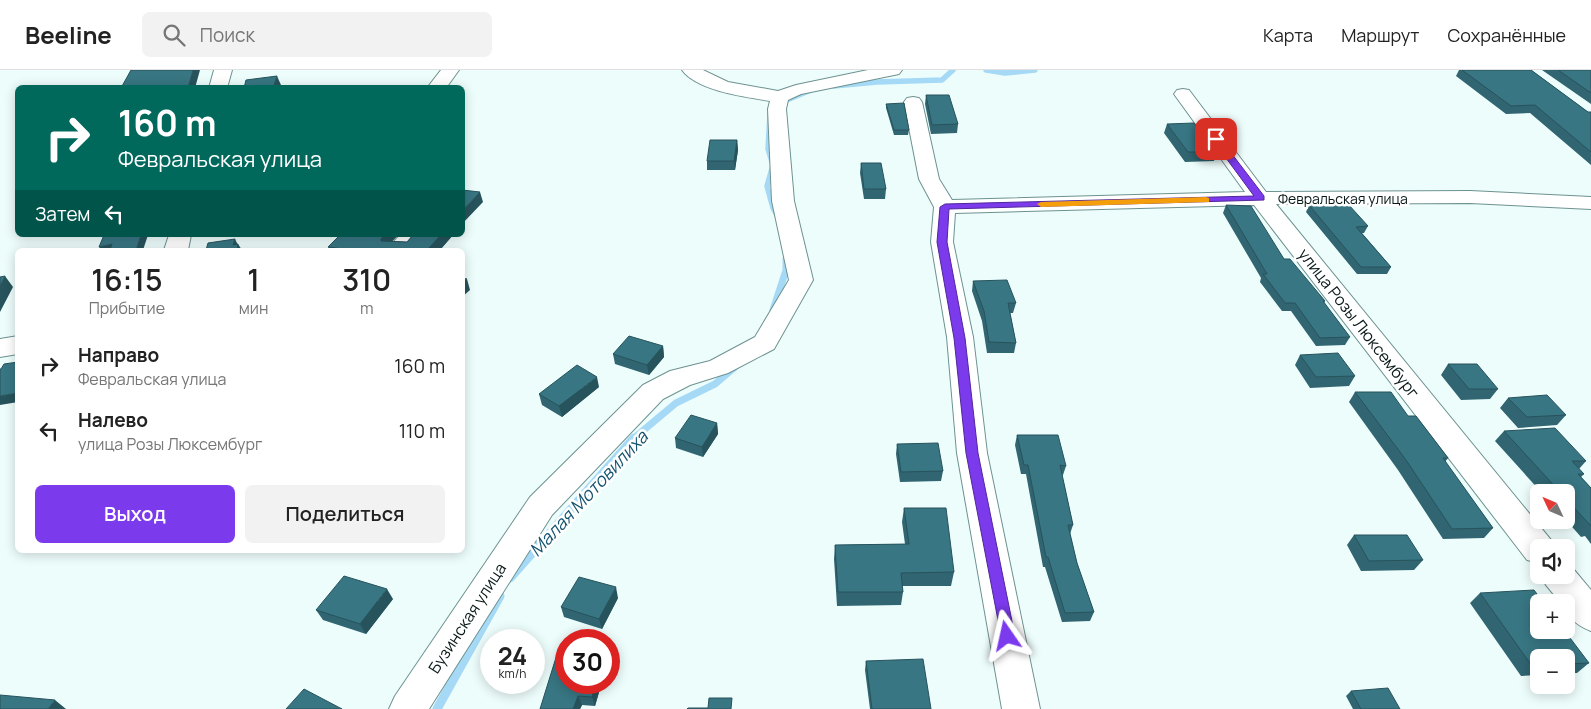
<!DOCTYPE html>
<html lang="ru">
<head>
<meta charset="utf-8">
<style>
  :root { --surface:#fff; --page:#f2f2f2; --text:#222; --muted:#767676; --line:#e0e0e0; --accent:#7c3aed }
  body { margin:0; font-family:Manrope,sans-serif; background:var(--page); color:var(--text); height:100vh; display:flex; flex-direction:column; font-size:19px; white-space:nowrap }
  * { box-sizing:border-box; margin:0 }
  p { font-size:16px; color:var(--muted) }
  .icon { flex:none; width:28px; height:28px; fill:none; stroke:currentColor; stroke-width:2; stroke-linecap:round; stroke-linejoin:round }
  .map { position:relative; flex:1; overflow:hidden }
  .drawer { position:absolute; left:15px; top:178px; width:450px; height:305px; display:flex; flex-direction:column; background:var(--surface); border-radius:8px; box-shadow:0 2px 12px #0003 }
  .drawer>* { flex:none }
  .banner { position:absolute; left:15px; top:15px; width:450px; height:152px; border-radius:8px; box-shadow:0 2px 12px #0003; background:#00695c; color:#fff; overflow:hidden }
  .needle { width:32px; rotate:314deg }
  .tools { position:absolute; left:1530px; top:414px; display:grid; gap:10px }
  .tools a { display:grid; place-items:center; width:45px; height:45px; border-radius:8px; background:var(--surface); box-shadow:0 2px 12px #0003; font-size:25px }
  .speed { position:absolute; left:480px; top:559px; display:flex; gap:10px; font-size:25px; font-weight:700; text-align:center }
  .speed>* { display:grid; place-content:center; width:65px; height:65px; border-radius:50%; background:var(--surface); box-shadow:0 2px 12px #0003; line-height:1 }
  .speed small { font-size:12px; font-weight:400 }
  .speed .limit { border:8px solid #d22; background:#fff; color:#111 }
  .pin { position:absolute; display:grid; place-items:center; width:42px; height:42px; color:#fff; margin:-21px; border-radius:10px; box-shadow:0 2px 8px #0006 }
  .me { position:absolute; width:55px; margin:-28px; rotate:349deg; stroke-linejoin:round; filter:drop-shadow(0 0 4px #0008) }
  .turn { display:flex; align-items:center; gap:18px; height:105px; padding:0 20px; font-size:22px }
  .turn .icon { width:65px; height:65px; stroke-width:2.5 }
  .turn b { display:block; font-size:35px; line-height:42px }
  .then { display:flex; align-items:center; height:48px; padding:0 20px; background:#0003; gap:10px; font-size:19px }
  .eta { display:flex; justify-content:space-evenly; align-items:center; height:85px; text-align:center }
  .eta b { font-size:30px; font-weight:600; line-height:35px }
  .button { display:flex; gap:10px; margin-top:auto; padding:10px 20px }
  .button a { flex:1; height:58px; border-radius:8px; background:var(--accent); color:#fff; font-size:20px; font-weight:600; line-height:58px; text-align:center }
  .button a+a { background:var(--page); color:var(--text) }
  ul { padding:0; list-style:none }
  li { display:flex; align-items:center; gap:15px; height:65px; padding:0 20px }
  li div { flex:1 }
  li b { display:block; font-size:19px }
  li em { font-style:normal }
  header { display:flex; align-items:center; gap:30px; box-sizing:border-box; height:70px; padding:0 25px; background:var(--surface); border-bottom:1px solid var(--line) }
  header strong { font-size:24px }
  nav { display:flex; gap:28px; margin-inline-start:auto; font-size:18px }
  .search { width:350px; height:45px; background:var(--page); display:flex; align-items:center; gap:12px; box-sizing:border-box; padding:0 18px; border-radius:8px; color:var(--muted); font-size:19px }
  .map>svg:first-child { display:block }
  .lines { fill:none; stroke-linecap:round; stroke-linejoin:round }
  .stream-far2 { stroke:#a5d9f6; stroke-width:5.5 }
  .stream-far1 { stroke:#a5d9f6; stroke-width:7 }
  .stream { stroke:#a5d9f6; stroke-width:9 }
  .minor-casing { stroke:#6c9290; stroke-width:2 }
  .minor { fill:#fff; fill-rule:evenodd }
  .wall { fill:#306571 }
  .shaded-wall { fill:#27535c }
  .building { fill:#387683; stroke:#27535c }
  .route { fill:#7c3aed; stroke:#51269a }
  .slow { fill:#f59e0b }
  .labels { text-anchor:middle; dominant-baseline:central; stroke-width:5; stroke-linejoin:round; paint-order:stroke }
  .far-street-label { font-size:14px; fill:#081716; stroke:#fff }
  .street-label { font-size:16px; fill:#081716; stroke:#fff }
  .water-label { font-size:18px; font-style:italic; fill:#145370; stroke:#fff }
</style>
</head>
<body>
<header>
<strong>Beeline</strong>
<div class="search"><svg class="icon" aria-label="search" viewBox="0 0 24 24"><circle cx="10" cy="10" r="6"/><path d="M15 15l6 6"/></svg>Поиск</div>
<nav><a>Карта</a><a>Маршрут</a><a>Сохранённые</a></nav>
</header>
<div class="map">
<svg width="1591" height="639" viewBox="0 0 1591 639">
  <rect width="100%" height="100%" fill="#edfdfc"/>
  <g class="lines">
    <path class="stream-far2" d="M986 0 1005 3 1035 0
      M834 16 877 12 942 10 953 0
      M782 32 811 20
      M770 44 768 79 773 95 767 116 773 138 779 149"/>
    <path class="stream-far1" d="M773 240 786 200V189
      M633 369 676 333 715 314 735 297"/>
    <path class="stream" d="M510 508 634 368
      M437 639 500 526"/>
    <g class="minor-casing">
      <path id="minor" d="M214 0H232L227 18H209Z
        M441 0H459L446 18H427Z
        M682 0H703L728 12 778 21 796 15 868 0H902L899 4 801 24 788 30 786 39 794 131 813 210 774 279 728 303 690 315 663 329 552 445 429 639H389L395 626 530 427 643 315 670 301 710 291 755 267 789 210 772 131 768 39 770 31C746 27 697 21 682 0Z
        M1183 19 1189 20 1266 122 1470 121 1591 127V139L1470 133 1276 134 1551 470 1554 478H1539V493L1527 490 1254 135 955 143 953 172 973 267 987 383 1040 639H1002L957 383 947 267 931 172 934 137 919 109 904 32 907 28 913 27 919 28 922 32 939 109 952 130 1245 122 1174 24 1177 20Z
        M169 165H191L188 180H164Z
        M400 165H424L411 180H386Z
        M18 266V284L0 287V269Z
        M1566 494 1570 495 1591 520V561C1578 556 1566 548 1566 532H1560L1546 515 1541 505H1566Z"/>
    </g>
    <use href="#minor" class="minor"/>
  </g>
  <path class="wall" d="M1459 0H1531L1588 42H1591V95L1530 43 1506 44 1456 6Z
    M1542 0H1591V34Z
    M926 25 958 54 957 63 931 64 925 34Z
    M886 34 909 60 908 65H894L886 38Z
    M1167 54 1217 82 1214 91 1185 92 1164 63Z
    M737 70 738 80 735 100H707V91Z
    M861 93 886 119 885 129H864L860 103Z
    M1226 135 1284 189 1325 231 1324 233 1350 267 1345 275 1316 276 1291 241H1282L1260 212 1261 208 1223 143Z
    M1309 135 1368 156 1364 163H1362L1391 197 1387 204H1357L1306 142Z
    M398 165 392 171 407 172 413 165H453L440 180H330L328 177Z
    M973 211 1016 233 1013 243H1010L1016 273 1014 283H987L982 251 972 221Z
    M663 276 664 287 649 305 615 294 613 284Z
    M1300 285 1355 306 1349 316 1310 318 1295 295Z
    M1448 294 1498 319 1490 329 1461 330 1441 305Z
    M599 317 562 347 542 335 539 324Z
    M1355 322 1408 346 1448 388 1445 392 1493 458 1484 468 1443 469 1398 400 1349 332Z
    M1508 328 1566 345 1557 355 1518 358 1500 338Z
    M717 353 718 364 703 387 676 378 675 368Z
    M1504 361 1586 391 1579 399 1584 404 1581 407 1591 418V474L1585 466 1581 467 1566 450V422H1541L1495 371Z
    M1017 365 1066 396 1063 405H1062L1073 455 1070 464 1077 493 1094 542 1090 551 1062 552 1045 497H1043L1026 404H1021L1015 375Z
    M897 374 943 401 941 411 900 412 896 384Z
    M904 438 954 502 951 516H902L903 522 901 535 837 536 834 489 835 475 905 474 902 452Z
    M1354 465 1423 490 1414 500 1361 501 1347 475Z
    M1480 523 1589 593 1577 603H1566V588H1539V605L1521 606 1470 533Z
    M618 528 602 559 564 547 561 537Z
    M393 529 366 564 323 550 316 540Z
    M866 591 931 639H870L865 600Z
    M566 612H602L595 636 582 635 580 639H540Z
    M1351 621 1400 639H1353L1346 626Z"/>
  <path class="shaded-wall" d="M193 0H200L195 18H188Z
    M277 6 281 15 280 18H273Z
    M737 70 738 80 735 100 734 91Z
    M480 122 483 132 462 154V141Z
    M141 165H148L143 180H136Z
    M384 165H398L385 179 381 171V169Z
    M441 165H453L440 180H427Z
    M235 169 238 175V174L242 180H236L233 175Z
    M112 174 116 180H102L99 177Z
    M5 206 13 217 0 242V216Z
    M467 209 470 220 462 227V213Z
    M663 276 664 287 649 305 647 295Z
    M597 307 599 317 562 347 559 336Z
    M18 323V332L0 335V326Z
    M717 353 718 364 703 387 702 377Z
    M616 517 618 528 602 559 599 549Z
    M387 519 393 529 366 564 360 554Z
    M596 612H602L595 636 592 627Z
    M578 626 582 635 580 639H573Z
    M55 630 66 639H48Z"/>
  <path class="building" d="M131 0H193L188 18H121Z
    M1462 0H1531L1588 42H1591V82L1535 35 1511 36Z
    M1558 0H1591V23Z
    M277 6 273 18H244L246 10Z
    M926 25H949L958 54 932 55Z
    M904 33 909 60H894L886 34Z
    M1194 53 1217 82H1188L1167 54Z
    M710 70H737L734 91H707Z
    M861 93H881L886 119H864Z
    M462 120 480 122 462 141Z
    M1348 134 1368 156 1356 157 1391 197H1361L1309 135Z
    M1226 135 1251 136 1284 189H1290L1325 231H1323L1350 267 1320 268 1295 233H1285L1263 204H1267Z
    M104 165H141L136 180H110L112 174 99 177Z
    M340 165H384L381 169V171L407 172 413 165H441L427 180H350L328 177Z
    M235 169 233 175 238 174 237 180H206L208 173Z
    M5 206 0 216V207Z
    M462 208 467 209 462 213Z
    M1007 210 1016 233H1008L1016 273 989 272 984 241 973 211Z
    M629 266 663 276 647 295 613 284Z
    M1338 283 1355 306 1316 307 1300 285Z
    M18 292V323L0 326V299H1L4 294Z
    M1448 294H1477L1498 319H1469Z
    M577 295 597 307 559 336 539 324Z
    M1355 322H1391L1408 346H1416L1448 388H1443L1493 458 1452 459 1406 390Z
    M1547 325 1566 345 1527 347 1508 328Z
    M691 345 717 353 702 377 675 368Z
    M1555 358 1586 391H1572L1584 404H1578L1591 418V456L1566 429V422H1560L1504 361Z
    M1017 365H1058L1066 396 1060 395 1073 455H1068L1077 493 1094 542 1065 543 1048 487H1046L1028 395H1024Z
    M938 373 943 401 901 402 897 374Z
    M904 438H946L954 502 901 503 903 522H838L835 475 909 474Z
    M1354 465H1407L1423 490 1369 491Z
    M344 506 387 519 360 554 316 540Z
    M579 507 616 517 599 549 561 537Z
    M1534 520 1543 532H1539V560H1564L1589 593 1566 594V588H1539V596H1532L1480 523Z
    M558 581 566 582V612H596L592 627 578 626 573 639H540Z
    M923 589 931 639H872L866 591Z
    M1388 618 1400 639H1361L1351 621Z
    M304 619 342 639H286Z
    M0 625 55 630 48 639H0Z
    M709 628H732L731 639H687L688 638H708Z"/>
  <path class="route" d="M1216 66 1219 67 1264 126V130L949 139 947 172 965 268 978 383 1015 566 1012 571 1007 573 1002 571 966 383 954 268 937 172 940 137 945 134 1254 126 1212 69Z"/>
  <path class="slow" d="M1206 127 1209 128V132L1041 137 1037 134 1041 132Z"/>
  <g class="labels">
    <g class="far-street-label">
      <text x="1343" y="128">Февральская улица</text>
    </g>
    <g class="street-label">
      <text transform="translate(1359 253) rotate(52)">улица Розы Люксембург</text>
      <text transform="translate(467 548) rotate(-57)">Бузинская улица</text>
    </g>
    <g class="water-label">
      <text transform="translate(588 423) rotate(-47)">Малая Мотовилиха</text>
    </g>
  </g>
</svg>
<div class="tools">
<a><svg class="needle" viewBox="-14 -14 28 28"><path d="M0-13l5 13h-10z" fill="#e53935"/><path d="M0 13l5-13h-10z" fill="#767676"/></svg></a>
<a><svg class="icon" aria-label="sound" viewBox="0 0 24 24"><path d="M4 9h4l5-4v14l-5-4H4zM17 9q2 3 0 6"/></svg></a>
<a>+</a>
<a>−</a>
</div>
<div class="speed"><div>24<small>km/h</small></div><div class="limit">30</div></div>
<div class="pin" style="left:1216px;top:69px;background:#d93025"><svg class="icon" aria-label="arrive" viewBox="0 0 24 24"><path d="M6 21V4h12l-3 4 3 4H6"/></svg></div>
<svg class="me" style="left:1007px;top:566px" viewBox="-20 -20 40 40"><path d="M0-17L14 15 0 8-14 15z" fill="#7c3aed" stroke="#fff" stroke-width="4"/></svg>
<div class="banner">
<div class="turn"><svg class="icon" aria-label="right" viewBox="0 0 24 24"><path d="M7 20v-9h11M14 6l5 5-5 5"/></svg><div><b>160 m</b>Февральская улица</div></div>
<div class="then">Затем<svg class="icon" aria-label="left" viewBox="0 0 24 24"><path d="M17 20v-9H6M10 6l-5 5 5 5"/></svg></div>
</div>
<section class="drawer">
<div class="eta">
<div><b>16:15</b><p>Прибытие</p></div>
<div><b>1</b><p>мин</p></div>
<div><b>310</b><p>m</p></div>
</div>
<ul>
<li><svg class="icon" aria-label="right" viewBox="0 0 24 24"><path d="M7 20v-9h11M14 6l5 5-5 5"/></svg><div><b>Направо</b><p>Февральская улица</p></div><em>160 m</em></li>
<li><svg class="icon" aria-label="left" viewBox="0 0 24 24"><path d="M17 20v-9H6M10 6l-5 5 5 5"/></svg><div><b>Налево</b><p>улица Розы Люксембург</p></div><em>110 m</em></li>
</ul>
<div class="button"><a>Выход</a><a>Поделиться</a></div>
</section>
</div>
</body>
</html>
